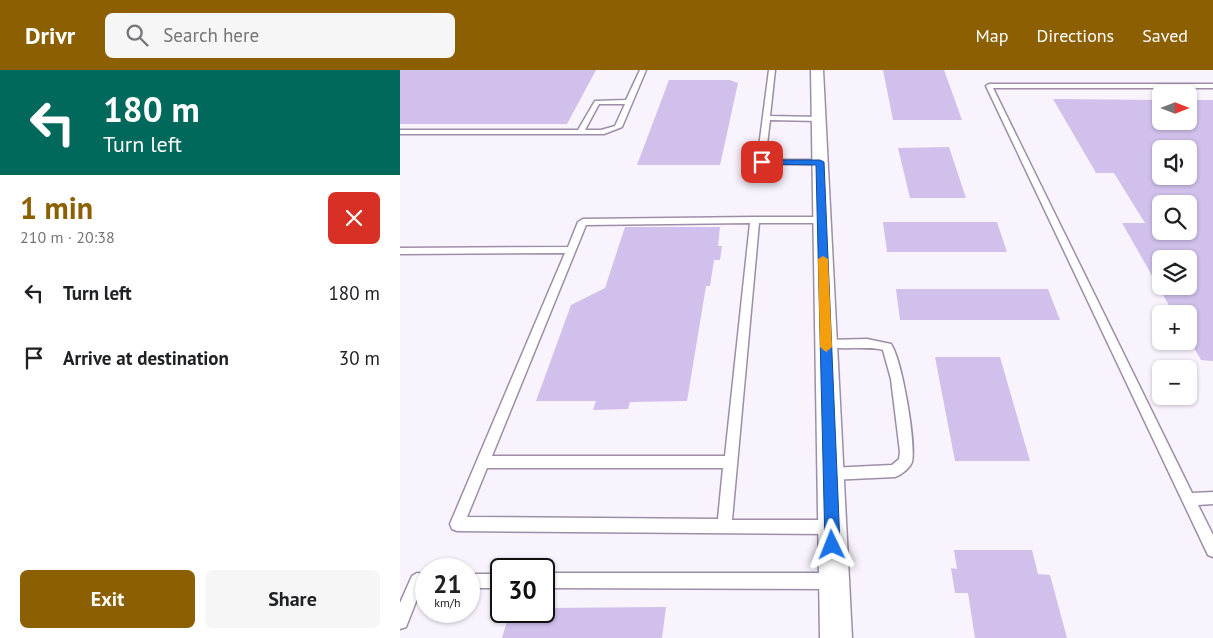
<!DOCTYPE html>
<html lang="en">
<head>
<meta charset="utf-8">
<style>
  :root { --surface:#fff; --page:#f6f6f6; --text:#202124; --muted:#757577; --accent:#8c5f03 }
  body { margin:0; font-family:"PT Sans",sans-serif; background:var(--page); color:var(--text); height:100vh; display:flex; flex-direction:column; font-size:19px; white-space:nowrap }
  * { box-sizing:border-box; margin:0 }
  p { font-size:16px; color:var(--muted) }
  .icon { flex:none; width:28px; height:28px; fill:none; stroke:currentColor; stroke-width:2; stroke-linecap:round; stroke-linejoin:round }
  .map { position:relative; flex:1; overflow:hidden }
  .side { display:flex; flex-direction:column; background:var(--surface); width:400px }
  .side>* { flex:none }
  .top-card { background:#00695c; color:#fff; overflow:hidden }
  .needle { width:32px; rotate:90deg }
  .tools { position:absolute; left:752px; top:15px; display:grid; gap:10px }
  .tools a { display:grid; place-items:center; width:45px; height:45px; border-radius:8px; background:var(--surface); box-shadow:0 1px 4px #0004; font-size:25px }
  .speed { position:absolute; left:15px; top:488px; display:flex; gap:10px; font-size:25px; font-weight:700; text-align:center }
  .speed>* { display:grid; place-content:center; width:65px; height:65px; border-radius:50%; background:var(--surface); box-shadow:0 1px 4px #0004; line-height:1 }
  .speed small { font-size:12px; font-weight:400 }
  .speed .limit { border:2px solid #111; border-radius:8px; background:#fff; color:#111 }
  .pin { position:absolute; display:grid; place-items:center; width:42px; height:42px; color:#fff; margin:-21px; border-radius:10px; box-shadow:0 2px 8px #0006 }
  .me { position:absolute; width:55px; margin:-28px; rotate:358deg; stroke-linejoin:round; filter:drop-shadow(0 0 4px #0008) }
  .turn { display:flex; align-items:center; gap:18px; height:105px; padding:0 20px; font-size:22px }
  .turn .icon { width:65px; height:65px; stroke-width:2.5 }
  .turn b { display:block; font-size:35px; line-height:42px }
  .round { display:grid; place-items:center; flex:none; width:52px; height:52px; border-radius:8px; background:var(--page) }
  .headline { display:flex; align-items:center; justify-content:space-between; height:85px; padding:0 20px }
  h1 { font-size:30px; font-weight:800; line-height:38px; color:var(--accent) }
  .primary-button { display:flex; gap:10px; margin-top:auto; padding:10px 20px }
  .primary-button a { flex:1; height:58px; border-radius:8px; background:var(--accent); color:#fff; font-size:20px; font-weight:800; line-height:58px; text-align:center }
  .primary-button a+a { background:var(--page); color:var(--text) }
  ul { padding:0; list-style:none }
  li { display:flex; align-items:center; gap:15px; height:65px; padding:0 20px }
  li div { flex:1 }
  li b { display:block; font-size:19px }
  li em { font-style:normal }
  header { display:flex; align-items:center; gap:30px; box-sizing:border-box; height:70px; padding:0 25px; background:var(--accent); color:#fff }
  header strong { font-size:24px }
  nav { display:flex; gap:28px; margin-inline-start:auto; font-size:18px }
  .search { width:350px; height:45px; background:var(--page); display:flex; align-items:center; gap:12px; box-sizing:border-box; padding:0 18px; border-radius:8px; color:var(--muted); font-size:19px }
  main { display:flex; flex:1; min-height:0 }
  .map>svg:first-child { display:block }
  .building { fill:#d0c0eb; fill-rule:evenodd }
  .lines { fill:none; stroke-linecap:round; stroke-linejoin:round }
  .lane-casing { stroke:#9d8ea8; stroke-width:3 }
  .street-casing { stroke:#9d8ea8; stroke-width:3 }
  .lane { fill:#fff; fill-rule:evenodd }
  .street { fill:#fff; fill-rule:evenodd }
  .route { fill:#1a73e8; stroke:#114b97 }
  .slow { fill:#f59e0b }
</style>
</head>
<body>
<header>
<strong>Drivr</strong>
<div class="search"><svg class="icon" aria-label="search" viewBox="0 0 24 24"><circle cx="10" cy="10" r="6"/><path d="M15 15l6 6"/></svg>Search here</div>
<nav><a>Map</a><a>Directions</a><a>Saved</a></nav>
</header>
<main>
<section class="side">
<div class="top-card">
<div class="turn"><svg class="icon" aria-label="left" viewBox="0 0 24 24"><path d="M17 20v-9H6M10 6l-5 5 5 5"/></svg><div><b>180 m</b>Turn left</div></div>
</div>
<div class="headline"><div><h1>1 min</h1><p>210 m · 20:38</p></div><a class="round" style="background:#d93025;color:#fff"><svg class="icon" aria-label="close" viewBox="0 0 24 24"><path d="M6 6l12 12M18 6L6 18"/></svg></a></div>
<ul>
<li><svg class="icon" aria-label="left" viewBox="0 0 24 24"><path d="M17 20v-9H6M10 6l-5 5 5 5"/></svg><div><b>Turn left</b></div><em>180 m</em></li>
<li><svg class="icon" aria-label="arrive" viewBox="0 0 24 24"><path d="M6 21V4h12l-3 4 3 4H6"/></svg><div><b>Arrive at destination</b></div><em>30 m</em></li>
</ul>
<div class="primary-button"><a>Exit</a><a>Share</a></div>
</section>
<div class="map">
<svg width="813" height="568" viewBox="0 0 813 568">
  <rect width="100%" height="100%" fill="#f9f3fe"/>
  <path class="building" d="M0 0H196L167 54H0Z
    M483 0H544L562 50H493Z
    M269 10H330L338 13 320 95H237Z
    M653 29 761 30V51H789V30H813V291L801 290 789 269V244H774L722 153H745L714 103H696ZM761 79H789V106H761ZM761 134H789V161H761ZM761 189H789V216H761Z
    M549 77 566 128H510L498 78Z
    M483 152H597L607 182H487Z
    M225 157H320L318 176H322L320 190H314L310 216H306L287 331 230 332 228 339 193 340 196 331H136L171 235 205 218Z
    M496 219H648L660 250H500Z
    M535 287H600L630 391H555Z
    M554 480H632L638 504 650 505 667 568H575L568 523H555L551 498 557 499Z
    M266 537 262 568H102L110 541H144V538Z"/>
  <g class="lines">
    <g class="lane-casing">
      <path id="lane" d="M240 0H246L222 57 204 64H0V60H178L195 31 226 30ZM199 34H225L215 56 201 60H185Z
        M369 0H375L370 46 419 47 423 49 419 51 370 50 365 90H420L424 92 423 94H361L357 92Z
        M813 14V18H593L792 423 813 422V434L798 435 813 465V487L808 485 586 16 589 14Z
        M355 147H422L426 150 422 153H359L332 450H432L437 452 439 457 437 462 432 464 57 461 52 459 50 454 165 183 0 184V178L168 177 178 152 183 149ZM350 153 325 386H92L186 155ZM87 398H323L318 449 67 447Z
        M467 269 491 274C502 290 516 373 512 392 510 398 501 405 495 407L430 410 425 408 423 404 425 400 430 398 492 395 499 389 500 382 491 309 483 280C469 275 427 282 420 274L426 270Z
        M17 503 26 504V518L21 519 6 557 0 559V533L12 506Z
        M434 503 439 506 442 511 439 516 434 519 144 518V503Z
        M69 504H101V518H69Z"/>
    </g>
    <g class="street-casing">
      <path id="street" d="M411 0H423L452 568H420Z"/>
    </g>
    <use href="#lane" class="lane"/>
    <use href="#street" class="street"/>
  </g>
  <path class="route" d="M359 90H420L424 92 440 475 438 480 432 482 427 480 425 475 416 95 362 94 357 92Z"/>
  <path class="slow" d="M423 186 428 189 432 277 426 282 420 277 418 189Z"/>
</svg>
<div class="tools">
<a><svg class="needle" viewBox="-14 -14 28 28"><path d="M0-13l5 13h-10z" fill="#e53935"/><path d="M0 13l5-13h-10z" fill="#757577"/></svg></a>
<a><svg class="icon" aria-label="sound" viewBox="0 0 24 24"><path d="M4 9h4l5-4v14l-5-4H4zM17 9q2 3 0 6"/></svg></a>
<a><svg class="icon" aria-label="search" viewBox="0 0 24 24"><circle cx="10" cy="10" r="6"/><path d="M15 15l6 6"/></svg></a>
<a><svg class="icon" aria-label="layers" viewBox="0 0 24 24"><path d="M12 4l9 5-9 5-9-5zM3 14l9 5 9-5"/></svg></a>
<a>+</a>
<a>−</a>
</div>
<div class="speed"><div>21<small>km/h</small></div><div class="limit">30</div></div>
<div class="pin" style="left:362px;top:92px;background:#d93025"><svg class="icon" aria-label="arrive" viewBox="0 0 24 24"><path d="M6 21V4h12l-3 4 3 4H6"/></svg></div>
<svg class="me" style="left:432px;top:475px" viewBox="-20 -20 40 40"><path d="M0-17L14 15 0 8-14 15z" fill="#1a73e8" stroke="#fff" stroke-width="4"/></svg>
</div>
</main>
</body>
</html>
